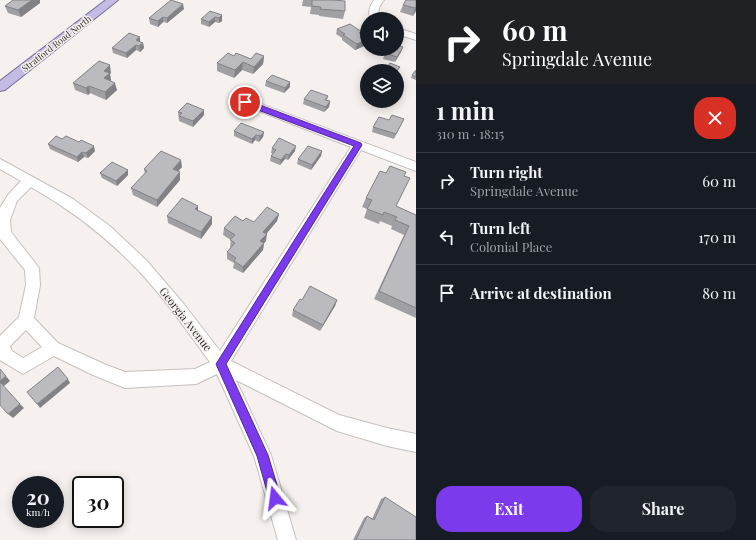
<!DOCTYPE html>
<html lang="en">
<head>
<meta charset="utf-8">
<style>
  :root { --surface:#171b24; --page:#20242c; --text:#f1f3f6; --muted:#9ea1a6; --line:#363941; --accent:#7c3aed }
  body { margin:0; font-family:"Playfair Display",serif; background:var(--page); color:var(--text); height:100vh; display:flex; flex-direction:column; font-size:15px; white-space:nowrap }
  * { box-sizing:border-box; margin:0 }
  p { font-size:13px; color:var(--muted) }
  .icon { flex:none; width:22px; height:22px; fill:none; stroke:currentColor; stroke-width:2; stroke-linecap:round; stroke-linejoin:round }
  .map { position:relative; flex:1; overflow:hidden }
  .sheet { display:flex; flex-direction:column; background:var(--surface); width:340px }
  .sheet>* { flex:none }
  .guide { background:#202124; color:#fff; overflow:hidden }
  .tools { position:absolute; left:360px; top:12px; display:grid; gap:8px }
  .tools a { display:grid; place-items:center; width:44px; height:44px; border-radius:50%; background:var(--surface); box-shadow:0 2px 10px #0003; font-size:20px }
  .speed { position:absolute; left:12px; top:476px; display:flex; gap:8px; font-size:20px; font-weight:700; text-align:center }
  .speed>* { display:grid; place-content:center; width:52px; height:52px; border-radius:50%; background:var(--surface); box-shadow:0 2px 10px #0003; line-height:1 }
  .speed small { font-size:10px; font-weight:400 }
  .speed .limit { border:2px solid #111; border-radius:6px; background:#fff; color:#111 }
  .pin { position:absolute; display:grid; place-items:center; width:34px; height:34px; color:#fff; margin:-17px; border:2px solid #fff; border-radius:50%; box-shadow:0 1px 4px #0007 }
  .me { position:absolute; width:44px; margin:-22px; rotate:344deg; stroke-linejoin:round; filter:drop-shadow(0 0 3px #0008) }
  .turn { display:flex; align-items:center; gap:14px; height:84px; padding:0 20px; font-size:18px }
  .turn .icon { width:52px; height:52px; stroke-width:2.5 }
  .turn b { display:block; font-size:28px; line-height:34px }
  .round { display:grid; place-items:center; flex:none; width:42px; height:42px; border-radius:16px; background:var(--page) }
  .summary { display:flex; align-items:center; justify-content:space-between; height:68px; padding:0 20px }
  h1 { font-size:24px; font-weight:700; line-height:30px }
  .primary-button { display:flex; gap:8px; margin-top:auto; padding:8px 20px }
  .primary-button a { flex:1; height:46px; border-radius:16px; background:var(--accent); color:#fff; font-size:16px; font-weight:700; line-height:46px; text-align:center }
  .primary-button a+a { background:var(--page); color:var(--text) }
  ul { padding:0; list-style:none }
  li { display:flex; align-items:center; gap:12px; height:56px; padding:0 20px; border-top:1px solid var(--line) }
  li div { flex:1 }
  li b { display:block; font-size:15px }
  li em { font-style:normal }
  main { display:flex; flex:1; min-height:0 }
  .map>svg:first-child { display:block }
  .lines { fill:none; stroke-linecap:round; stroke-linejoin:round }
  .minor-casing { stroke:#c6c0be; stroke-width:2 }
  .major-casing { stroke:#766c98; stroke-width:2 }
  .minor { fill:#fff; fill-rule:evenodd }
  .major { fill:#c5bce6; fill-rule:evenodd }
  .wall { fill:#a0a0a4 }
  .shaded-wall { fill:#828286 }
  .building { fill:#bababf; stroke:#828286 }
  .route { fill:#7c3aed; stroke:#51269a }
  .labels { text-anchor:middle; dominant-baseline:central; stroke-width:3; stroke-linejoin:round; paint-order:stroke }
  .far-street-label { font-size:9px; fill:#2b2928; stroke:#f6f1ee }
  .street-label { font-size:11px; fill:#2b2928; stroke:#f6f1ee }
</style>
</head>
<body>
<main>
<div class="map">
<svg width="416" height="540" viewBox="0 0 416 540">
  <rect width="100%" height="100%" fill="#f6f1ee"/>
  <g class="lines">
    <g class="minor-casing">
      <path id="minor" d="M374 0H384C379 6 376 12 381 19H371C367 12 370 6 374 0Z
        M397 28 416 34V40L397 34Z
        M245 98 416 162V171L361 150 231 361 339 415 387 428 416 434V452L387 446 337 431 236 380 271 455 296 540H278L254 456 217 374 196 384 125 388 93 375 54 356 23 374 0 360V336L19 317 26 285 25 270 0 239V208L8 195 21 181 0 169V159L73 199 111 227 147 261 183 303 220 351 351 147 241 104 240 102 241 100ZM31 187C71 210 104 235 136 268 164 297 186 330 210 362L195 369 125 372 104 364 58 343 34 318 40 285 39 268 11 232 10 220 17 201ZM26 330 42 347 23 358 12 351 10 346Z"/>
    </g>
    <g class="major-casing">
      <path id="major" d="M106 0H118L5 90 0 91V81Z"/>
    </g>
    <use href="#minor" class="minor"/>
    <use href="#major" class="major"/>
  </g>
  <path class="wall" d="M303 0H333L345 11 343 19 319 16V15L310 14 311 7 302 6Z
    M416 0V11L413 16 400 12 403 5Z
    M40 1V3L21 17 8 13 5 6Z
    M184 9 167 23 163 22 158 27 150 24 149 18Z
    M222 15V21L219 23 215 22 209 27 201 24V19Z
    M337 29 362 32 361 34 364 46 355 50 342 40V38L336 34Z
    M140 37V42L143 43 144 48 140 52 136 50 127 58 113 53 112 48Z
    M401 52 395 62 383 59 385 53Z
    M234 56 251 59 264 56 263 64 253 74 242 70 234 78 217 71V63Z
    M416 70V80L411 78 412 75Z
    M111 73 110 74 111 81 117 90 106 100 90 93 88 95 75 90 73 83Z
    M266 81 290 82V87L284 93 265 86Z
    M328 96 327 100 330 101 329 107 324 112 303 104 304 99Z
    M178 112 204 115 193 127 179 121Z
    M404 119 394 139 372 132 373 127Z
    M234 131 264 132 263 137 259 142 255 140 252 144 234 136Z
    M62 139 95 151 88 158 84 157 78 162 50 149 48 144Z
    M272 148 295 151 288 160 285 159 280 165 270 161 271 156 273 154 271 153Z
    M322 151 321 156 311 170 297 164 298 159Z
    M182 167 178 171 180 172V180L157 207 133 195 131 188 145 174 144 169Z
    M100 173 128 175 117 186 102 178Z
    M386 173 404 176 396 207 416 215V318L374 299 404 235 391 229 392 226 380 221 379 224 364 218 367 209 362 207 366 198Z
    M198 211 212 217V224L201 239 168 223 167 216Z
    M279 214 277 221 266 234V241L264 243 263 250 243 273 233 268 234 263 227 259V252L231 248 230 247 231 240 223 235 224 228 243 221 254 222Z
    M302 300H337L335 306 320 331 292 316 293 310Z
    M385 497 416 540H353L364 518 367 516 372 519 381 499Z"/>
  <path class="shaded-wall" d="M32 0H40V3L21 17 18 10Z
    M183 4 184 9 167 23V18Z
    M416 7V11L413 16 415 8Z
    M222 15V21L219 23V18Z
    M163 17V22L158 27V21Z
    M215 17V22L209 27V22Z
    M140 37V42L136 40Z
    M366 40 364 46 355 50 357 44Z
    M143 43 144 48 140 52 139 46Z
    M136 45V50L127 58 126 53Z
    M403 47 401 52 395 62 397 57Z
    M264 56 263 64 253 74 254 67Z
    M243 62 242 70 234 78 235 70Z
    M110 65 111 73 110 74 111 80 105 86 104 78V71Z
    M290 82V87L284 93 285 88Z
    M115 83 117 90 106 100 105 92Z
    M89 86 90 93 88 95 86 88Z
    M330 101 329 107 324 112 326 107Z
    M204 110V115L193 127V121Z
    M264 132 263 137 259 142 260 136Z
    M256 135 255 140 252 144V139Z
    M94 146 95 151 88 158 86 153Z
    M296 146 295 151 288 160 289 155Z
    M322 151 321 156 311 170 312 165Z
    M82 152 84 157 78 162 77 157Z
    M286 154 285 159 280 165 281 160Z
    M181 160 182 167 173 177V169Z
    M128 170V175L117 186 116 181Z
    M180 172V180L157 207V200Z
    M198 206V213L195 209Z
    M279 214 277 221 262 239 263 232Z
    M212 217V224L201 239V232Z
    M267 234 266 241 259 248 260 241Z
    M264 243 263 250 243 273V267Z
    M337 300 335 306 320 331 323 325Z
    M6 376 10 381 4 386 0 382V381Z
    M68 379 70 383 40 408 37 404Z
    M20 404 24 408 13 418 8 414Z"/>
  <path class="building" d="M13 0H32L18 10 5 6Z
    M171 0 183 4 167 18 163 17 158 21 149 18Z
    M312 0H333L345 1V11L320 9 321 7 312 6Z
    M406 0H416V7L415 8 403 5Z
    M210 11 222 15 219 18 215 17 209 22 201 19Z
    M350 24 362 32 359 33 363 35 360 36 366 40 357 44 343 35 345 34 337 29Z
    M129 33 140 37 136 40 143 43 139 46 136 45 126 53 112 48Z
    M397 45 403 47 397 57 385 53 387 49H397Z
    M228 53 234 56 236 53 251 59 256 53 264 56 254 67 243 62 235 70 217 63Z
    M99 61 110 65 104 71 110 73 104 78 115 83 105 92 89 86 86 88 73 83Z
    M390 63 400 67 397 71H389L385 70Z
    M416 70V77L412 75Z
    M272 75 290 82 285 88 266 81Z
    M311 90 328 96 325 100 330 101 326 107 304 99Z
    M187 103 204 110 193 121 179 116 182 113 178 112Z
    M392 115 404 119 396 134 373 127 379 117 389 120Z
    M241 123 264 132 260 136 256 135 252 139 234 131Z
    M56 136 62 139 66 136 79 142 81 140 94 146 86 153 82 152 77 157 48 144Z
    M279 138 296 146 289 155 286 154 281 160 271 156 276 150 272 148Z
    M308 146 322 151 312 165 298 159Z
    M161 151 181 160 173 169 180 172 157 200 131 188 147 171 144 169Z
    M112 162 128 170 116 181 100 173Z
    M390 166 406 172 404 176 410 178 396 206 416 215V308L379 291 409 226 395 220 397 217 384 212 383 215 367 209 372 200 366 198 380 171 386 173Z
    M182 198 198 206 195 209 212 217 201 232 167 216Z
    M267 207 279 214 263 232 267 234 260 241 264 243 243 267 234 261 236 258 227 252 235 243 230 240 235 235 224 228 235 216 243 221 246 218 254 222Z
    M310 286 337 300 323 325 293 310 300 299 302 300Z
    M58 367 68 379 37 404 27 392Z
    M0 369 6 376 0 381Z
    M0 382 20 404 8 414 0 405Z
    M385 497 416 517V540H356L367 516 374 520Z"/>
  <path class="route" d="M242 100H247L361 143 362 145 226 364 268 455 281 498 279 502 275 504 270 502 257 456 216 364 354 146 242 104Z"/>
  <g class="labels">
    <g class="far-street-label">
      <text transform="translate(56 43) rotate(-38)">Stratford Road North</text>
    </g>
    <g class="street-label">
      <text transform="translate(186 319) rotate(52)">Georgia Avenue</text>
    </g>
  </g>
</svg>
<div class="tools">
<a><svg class="icon" aria-label="sound" viewBox="0 0 24 24"><path d="M4 9h4l5-4v14l-5-4H4zM17 9q2 3 0 6"/></svg></a>
<a><svg class="icon" aria-label="layers" viewBox="0 0 24 24"><path d="M12 4l9 5-9 5-9-5zM3 14l9 5 9-5"/></svg></a>
</div>
<div class="speed"><div>20<small>km/h</small></div><div class="limit">30</div></div>
<div class="pin" style="left:245px;top:102px;background:#d93025"><svg class="icon" aria-label="arrive" viewBox="0 0 24 24"><path d="M6 21V4h12l-3 4 3 4H6"/></svg></div>
<svg class="me" style="left:275px;top:498px" viewBox="-20 -20 40 40"><path d="M0-17L14 15 0 8-14 15z" fill="#7c3aed" stroke="#fff" stroke-width="4"/></svg>
</div>
<section class="sheet">
<div class="guide">
<div class="turn"><svg class="icon" aria-label="right" viewBox="0 0 24 24"><path d="M7 20v-9h11M14 6l5 5-5 5"/></svg><div><b>60 m</b>Springdale Avenue</div></div>
</div>
<div class="summary"><div><h1>1 min</h1><p>310 m · 18:15</p></div><a class="round" style="background:#d93025;color:#fff"><svg class="icon" aria-label="close" viewBox="0 0 24 24"><path d="M6 6l12 12M18 6L6 18"/></svg></a></div>
<ul>
<li><svg class="icon" aria-label="right" viewBox="0 0 24 24"><path d="M7 20v-9h11M14 6l5 5-5 5"/></svg><div><b>Turn right</b><p>Springdale Avenue</p></div><em>60 m</em></li>
<li><svg class="icon" aria-label="left" viewBox="0 0 24 24"><path d="M17 20v-9H6M10 6l-5 5 5 5"/></svg><div><b>Turn left</b><p>Colonial Place</p></div><em>170 m</em></li>
<li><svg class="icon" aria-label="arrive" viewBox="0 0 24 24"><path d="M6 21V4h12l-3 4 3 4H6"/></svg><div><b>Arrive at destination</b></div><em>80 m</em></li>
</ul>
<div class="primary-button"><a>Exit</a><a>Share</a></div>
</section>
</main>
</body>
</html>
